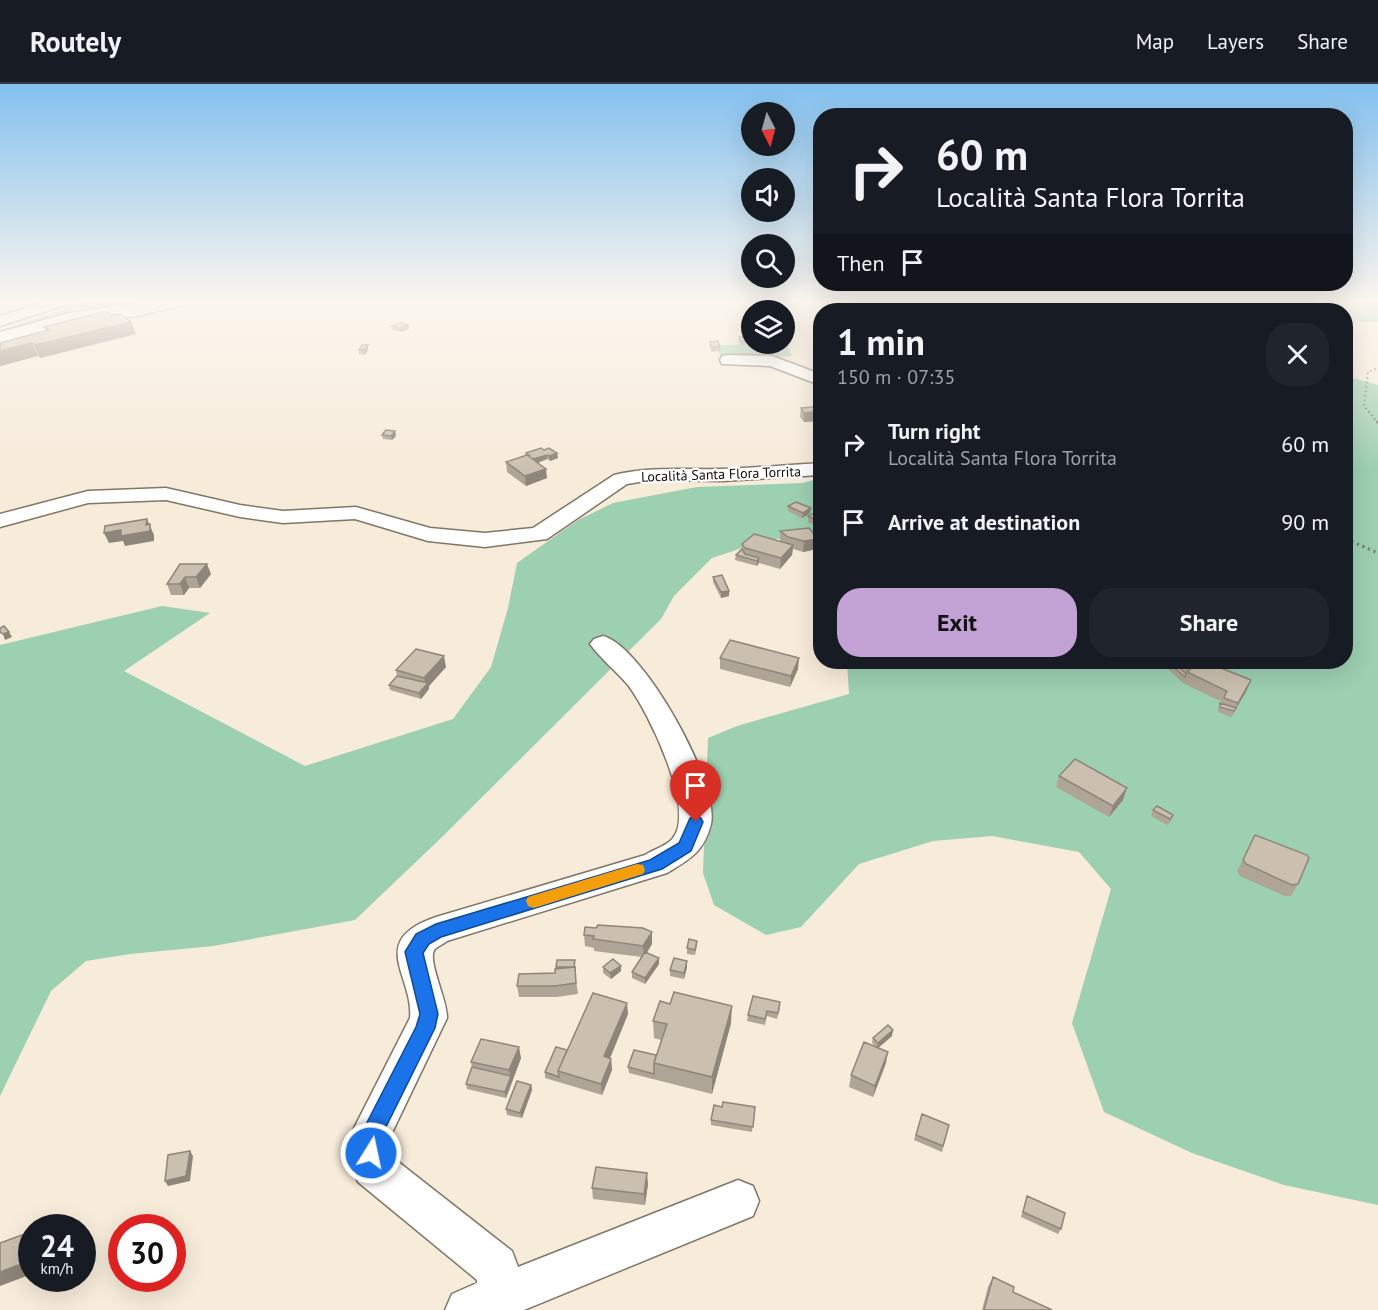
<!DOCTYPE html>
<html lang="en">
<head>
<meta charset="utf-8">
<style>
  :root { --surface:#171b24; --page:#20242c; --text:#f1f3f6; --muted:#9ea1a6; --line:#363941; --accent:#c2a1d5 }
  body { margin:0; font-family:"PT Sans",sans-serif; background:var(--page); color:var(--text); height:100vh; display:flex; flex-direction:column; font-size:22px; white-space:nowrap }
  * { box-sizing:border-box; margin:0 }
  p { font-size:20px; color:var(--muted) }
  .icon { flex:none; width:33px; height:33px; fill:none; stroke:currentColor; stroke-width:2; stroke-linecap:round; stroke-linejoin:round }
  .map { position:relative; flex:1; overflow:hidden }
  .side { position:absolute; left:813px; top:219px; width:540px; height:366px; display:flex; flex-direction:column; background:var(--surface); border-radius:24px; box-shadow:0 6px 24px #0002 }
  .side>* { flex:none }
  .top-card { position:absolute; left:813px; top:24px; width:540px; height:183px; border-radius:24px; box-shadow:0 6px 24px #0002; background:#171b24; color:var(--text); overflow:hidden }
  .needle { width:39px; rotate:174deg }
  .controls { position:absolute; left:741px; top:18px; display:grid; gap:12px }
  .controls a { display:grid; place-items:center; width:54px; height:54px; border-radius:50%; background:var(--surface); box-shadow:0 6px 24px #0002; font-size:30px }
  .speed { position:absolute; left:18px; top:1130px; display:flex; gap:12px; font-size:30px; font-weight:700; text-align:center }
  .speed>* { display:grid; place-content:center; width:78px; height:78px; border-radius:50%; background:var(--surface); box-shadow:0 6px 24px #0002; line-height:1 }
  .speed small { font-size:15px; font-weight:400 }
  .speed .limit { border:9px solid #d22; background:#fff; color:#111 }
  .pin { position:absolute; display:grid; place-items:center; width:51px; height:51px; color:#fff; margin:-62px -26px; border-radius:50% 50% 50% 0; rotate:-45deg; box-shadow:0 0 6px #0007 }
  .pin .icon { rotate:45deg }
  .me { position:absolute; width:66px; margin:-33px; rotate:10deg; stroke-linejoin:round; filter:drop-shadow(0 0 4px #0008) }
  .turn { display:flex; align-items:center; gap:21px; height:126px; padding:0 24px; font-size:27px }
  .turn .icon { width:78px; height:78px; stroke-width:2.5 }
  .turn b { display:block; font-size:42px; line-height:51px }
  .then { display:flex; align-items:center; height:57px; padding:0 24px; background:#0003; gap:12px; font-size:22px }
  .round { display:grid; place-items:center; flex:none; width:63px; height:63px; border-radius:24px; background:var(--page) }
  .summary { display:flex; align-items:center; justify-content:space-between; height:102px; padding:0 24px }
  h1 { font-size:36px; font-weight:700; line-height:45px }
  .action { display:flex; gap:12px; margin-top:auto; padding:12px 24px }
  .action a { flex:1; height:69px; border-radius:24px; background:var(--accent); color:#111; font-size:24px; font-weight:700; line-height:69px; text-align:center }
  .action a+a { background:var(--page); color:var(--text) }
  ul { padding:0; list-style:none }
  li { display:flex; align-items:center; gap:18px; height:78px; padding:0 24px }
  li div { flex:1 }
  li b { display:block; font-size:22px }
  li em { font-style:normal }
  header { display:flex; align-items:center; gap:36px; box-sizing:border-box; height:84px; padding:0 30px; background:var(--surface); border-bottom:2px solid var(--line) }
  header strong { font-size:28px }
  nav { display:flex; gap:33px; margin-inline-start:auto; font-size:21px }
  .map>svg:first-child { display:block }
  .green { fill:#9dcfb1 }
  .lines { fill:none; stroke-linecap:round; stroke-linejoin:round }
  .minor-casing { stroke:#817667; stroke-width:3 }
  .major-casing { stroke:#817667; stroke-width:3 }
  .path-far1 { stroke:#7c756a; stroke-width:2; stroke-dasharray:1.5 3; stroke-linecap:butt }
  .path { stroke:#7c756a; stroke-width:3; stroke-dasharray:2 4; stroke-linecap:butt }
  .minor { fill:#fff; fill-rule:evenodd }
  .major { fill:#fff; fill-rule:evenodd }
  .wall { fill:#afa596 }
  .shaded-wall { fill:#8e867a }
  .building { fill:#cbc0af; stroke:#8e867a; stroke-width:1.5 }
  .route { fill:#1a73e8; stroke:#114b97; stroke-width:1.5 }
  .slow { fill:#f59e0b }
  .labels { text-anchor:middle; dominant-baseline:central; stroke-width:4.5; stroke-linejoin:round; paint-order:stroke }
  .far-street-label { font-size:14px; fill:#130f09; stroke:#fff }
</style>
</head>
<body>
<header>
<strong>Routely</strong>
<nav><a>Map</a><a>Layers</a><a>Share</a></nav>
</header>
<div class="map">
<svg width="1378" height="1226" viewBox="0 0 1378 1226">
  <rect width="100%" height="100%" fill="#f7ebda"/>
  <path class="green" d="M91 216H144L51 233 0 247Z
    M1236 216H1378V238H1346V226H1255Z
    M785 257 792 272 721 275 716 261 784 260Z
    M1346 292 1378 301V1121L1284 1101 1192 1069 1104 1028 1072 939 1111 805 1079 768 992 752 933 757 859 780 801 843 766 851 714 821 703 789 708 654 737 642 849 610 847 578H1346Z
    M820 394V460L806 452 766 456 712 474 674 512 661 535 442 753 355 836 213 862 130 870 86 877 51 907 0 1012V561L162 522 210 529 124 587 305 682 453 635 491 583 508 524 517 479 578 436 613 419 697 403 803 399Z"/>
  <g class="lines">
    <g class="minor-casing">
      <path id="minor" d="M52 216H73L71 219 0 242V232Z
        M728 271 772 272 820 290V301L770 282 722 280 720 276 722 272Z
        M820 379V391L722 397 652 396 627 400 547 455 485 463 428 457 355 435 283 439 240 433 166 416 88 419 0 443V430L88 407 166 404 240 421 283 427 356 423 430 444 485 449 533 444 614 391C650 382 685 386 721 385 754 384 787 381 820 379Z
        M603 552C643 562 720 700 711 740 704 768 690 775 667 789L447 857C444 860 438 862 435 865 426 875 448 917 447 934L389 1055 392 1073 512 1167 518 1183 738 1096 753 1102 759 1117 753 1132 524 1226H445L452 1210 477 1199V1196L358 1098 352 1084 349 1054 410 934C414 892 366 857 436 833L645 771C653 766 668 761 673 754 696 725 648 627 628 601 616 587 601 575 590 560L594 555Z"/>
    </g>
    <g class="major-casing">
      <path id="major" d="M159 216H192L189 220 183 221 137 232 70 240 0 260V248L69 229Z"/>
    </g>
    <path class="path-far1" d="M1009 226 1012 221
      M1378 339 1364 322 1368 288 1378 284"/>
    <path class="path" d="M1377 337 1378 339
      M1346 455 1378 469"/>
    <use href="#minor" class="minor"/>
    <use href="#major" class="major"/>
  </g>
  <path class="wall" d="M408 241 409 245 401 248 393 246 392 242Z
    M44 243 136 250 40 274 38 272 0 282V259L46 247Z
    M752 252V260H759L740 261 739 258V253Z
    M710 258 720 263V267L711 268Z
    M767 260H775L777 263V267H772Z
    M368 265 365 271 359 270V266Z
    M820 322V337L804 338 800 333 801 324Z
    M395 347 396 352 392 356 383 355 382 351Z
    M544 366 557 369 558 374 550 377 547 375 538 379 547 394 526 402 507 388 506 378 526 371V369Z
    M788 422 811 424 810 429 802 434 788 427Z
    M820 428V438L815 441 808 438V432Z
    M809 444 817 465 803 468 793 465 792 471 780 485 759 479 757 482 735 476 736 471 742 465V460L780 457V447Z
    M180 480 211 490 200 504H189L184 511H171L167 500Z
    M713 493 729 507V512L721 514 713 498Z
    M720 574 798 585 790 603 720 585Z
    M1161 578H1206L1251 596 1246 608 1231 633 1218 628V625L1222 618 1183 599Z
    M446 583 429 602V605L421 615 390 606 389 601 397 592 396 586Z
    M1059 692 1123 716 1109 733 1056 703Z
    M1153 726 1173 731 1171 737 1167 741 1151 732Z
    M1255 751 1298 800 1291 812H1285L1240 792 1237 787Z
    M652 848V860L647 869 659 880 645 900 632 894V888L642 873 594 867V864L585 862 584 851Z
    M697 857V862L695 871 687 870V864Z
    M687 877V883L684 895 670 892V886Z
    M576 882 575 889 578 910 556 913H519L517 902 555 889 556 883Z
    M603 883 621 887 611 895 603 889Z
    M780 924 777 935 767 932 765 941 747 937 748 931Z
    M628 930 610 974 611 975 612 986 602 1011 545 994V988L567 966Z
    M653 937 731 939 712 1010 629 989 628 983 656 971 661 956 654 954Z
    M892 952 878 964 886 979 873 1013 849 1003 851 991 875 962 872 959 873 954Z
    M521 974 506 1014 467 1005 466 1000 472 983 471 978Z
    M531 1001 532 1006 522 1034 507 1031 506 1025Z
    M722 1023H755L752 1048 711 1041V1036Z
    M922 1030 949 1041 942 1068 914 1056Z
    M648 1100 645 1121 593 1115 592 1104Z
    M1027 1112 1061 1145 1058 1150 1021 1133Z
    M993 1193 1013 1208 1052 1226H982L988 1203Z"/>
  <path class="shaded-wall" d="M131 238 136 250 40 274 35 261Z
    M408 241 409 245 401 248 400 244Z
    M32 259 38 272 0 282V267Z
    M368 261V265L365 271 364 266Z
    M820 327V337L804 338V329Z
    M395 347 396 352 392 356 391 352Z
    M557 369 558 374 550 377 549 372Z
    M547 371V375L529 382 528 377Z
    M546 385 547 394 526 402 525 392Z
    M811 424 810 429 802 434 803 429Z
    M820 433V438L815 441V436Z
    M147 435 154 451V457L125 462 123 457 109 459 104 449 146 441Z
    M818 455 817 465 803 468 804 457Z
    M793 461 792 471 780 485 781 474Z
    M759 474V479L757 482V477Z
    M207 480 211 490 200 504 196 493Z
    M185 493 189 504 184 511 180 500Z
    M729 507V512L721 514V508Z
    M9 548 12 553 5 556 3 550Z
    M444 572 446 583 429 602V605L421 615 419 609 426 602 424 594Z
    M799 574 798 585 790 603 791 592Z
    M1251 596 1246 608 1231 633 1238 619Z
    M1127 704 1123 716 1109 733 1113 722Z
    M652 848V860L644 873 643 862Z
    M659 874V880L645 900V894Z
    M687 877V883L684 895V889Z
    M621 882V887L611 895 610 889Z
    M627 919 628 930 606 984 604 972Z
    M732 922 731 939 712 1010V993Z
    M893 946 892 952 877 965 878 959Z
    M519 963 521 974 512 998 509 986Z
    M888 968 886 979 873 1013 875 1002Z
    M611 975 612 986 602 1011 601 1000Z
    M511 992 512 998 506 1014 505 1008Z
    M531 1001 532 1006 522 1034 520 1029Z
    M190 1067 193 1072 190 1097 168 1102 165 1097Z
    M647 1089 648 1100 645 1121 644 1110Z
    M30 1148 32 1150V1190L0 1202V1188Z"/>
  <path class="building" d="M106 227 112 231 120 230 131 238 35 261 32 259 0 267V259L49 246 44 243Z
    M400 239 408 241 400 244 392 242Z
    M752 252V256L740 257 739 253Z
    M718 257 720 263H711L710 258Z
    M770 260H775L777 263H772Z
    M362 261H368L364 266H359Z
    M820 322V327L804 329 801 324Z
    M386 346 395 347 391 352 382 351Z
    M541 364 544 366 549 364 557 369 549 372 547 371 533 375 527 371H529L526 369Z
    M527 371 546 385 525 392 506 378Z
    M796 418 811 424 803 429 788 422Z
    M818 427 820 428V433L815 436 808 432Z
    M147 435 146 441 150 440V447L121 452V446L104 449 105 442Z
    M809 444 818 455 804 457 788 453 780 447Z
    M754 450 793 461 781 474 745 464 742 460Z
    M742 465 745 470 759 474 757 477 736 471Z
    M180 480H207L196 493H185L180 500H167Z
    M722 491 729 507 721 508 713 493Z
    M4 542 9 548 3 550 0 548V544Z
    M730 556 799 574 791 592 720 574Z
    M416 565 444 572 424 594 396 586Z
    M1168 578H1173L1186 590 1185 593Z
    M1181 578H1206L1251 596 1238 619 1224 614 1227 607 1187 588 1190 586Z
    M397 592 428 599 419 609 389 601Z
    M1220 619 1236 624 1234 627 1220 623Z
    M1075 675 1127 704 1113 722 1059 692Z
    M1157 722 1173 731 1170 735 1153 726Z
    M1255 751 1307 771 1309 774 1298 800 1292 801 1246 780 1243 776Z
    M598 841 643 844 652 848 643 862 593 855 594 852 584 851 585 843 596 844Z
    M689 855 697 857 695 866 687 864Z
    M645 868 659 874 645 894 632 888Z
    M674 874 687 877 684 889 670 886Z
    M613 875 621 882 610 889 603 883Z
    M557 876H575L574 883H556Z
    M575 883 576 899 555 902H517L519 890 555 889V885Z
    M674 908 732 922 712 993 654 979 667 940 653 937 660 917 670 920Z
    M593 909 627 919 604 972 611 975 601 1000 558 987Z
    M753 912 780 918 778 929 767 927 765 935 748 931Z
    M888 941 893 946 878 959 873 954Z
    M481 955 519 963 509 986 471 978Z
    M864 958 888 968 875 1002 851 991Z
    M556 963 567 966 558 987 559 993 545 988Z
    M634 966 656 971 654 979V990L628 983Z
    M472 983 511 992 505 1008 466 1000Z
    M517 997 531 1001 520 1029 506 1025Z
    M723 1018 755 1023 753 1043 711 1036 714 1021 722 1023Z
    M922 1030 949 1041 943 1062 916 1051Z
    M190 1067 186 1092 165 1097 168 1071Z
    M596 1083 647 1089 644 1110 592 1104Z
    M1027 1112 1065 1129 1061 1145 1023 1128Z
    M30 1148 29 1177 0 1188V1159Z
    M993 1193 1014 1203 1013 1208 1052 1226H984Z"/>
  <linearGradient id="sky" x2="0" y2="1"><stop stop-color="#83c0ef"/><stop offset="0.56" stop-color="#fbf6ee"/><stop offset="1" stop-color="#fbf6ee" stop-opacity="0"/></linearGradient>
  <rect width="1378" height="387" fill="url(#sky)"/>
  <path class="route" d="M696 732 701 734 703 738 691 767 662 785 441 853 429 860 423 869 438 930 435 944 380 1055 381 1069 378 1076 371 1079 364 1076 359 1054 416 943 420 930 405 868 416 850 436 840 650 776 679 759 690 734Z"/>
  <path class="slow" d="M637 780 643 781 645 786 643 790 534 824 528 822 526 817 528 813Z"/>
  <g class="labels">
    <g class="far-street-label">
      <text transform="translate(721 390) rotate(-2)">Località Santa Flora Torrita</text>
    </g>
  </g>
</svg>
<div class="controls">
<a><svg class="needle" viewBox="-14 -14 28 28"><path d="M0-13l5 13h-10z" fill="#e53935"/><path d="M0 13l5-13h-10z" fill="#9ea1a6"/></svg></a>
<a><svg class="icon" aria-label="sound" viewBox="0 0 24 24"><path d="M4 9h4l5-4v14l-5-4H4zM17 9q2 3 0 6"/></svg></a>
<a><svg class="icon" aria-label="search" viewBox="0 0 24 24"><circle cx="10" cy="10" r="6"/><path d="M15 15l6 6"/></svg></a>
<a><svg class="icon" aria-label="layers" viewBox="0 0 24 24"><path d="M12 4l9 5-9 5-9-5zM3 14l9 5 9-5"/></svg></a>
</div>
<div class="speed"><div>24<small>km/h</small></div><div class="limit">30</div></div>
<div class="pin" style="left:696px;top:738px;background:#d93025"><svg class="icon" aria-label="arrive" viewBox="0 0 24 24"><path d="M6 21V4h12l-3 4 3 4H6"/></svg></div>
<svg class="me" style="left:371px;top:1069px" viewBox="-20 -20 40 40"><circle r="17" fill="#1a73e8" stroke="#fff" stroke-width="3"/><path d="M0-11L8 9 0 5-8 9z" fill="#fff"/></svg>
<div class="top-card">
<div class="turn"><svg class="icon" aria-label="right" viewBox="0 0 24 24"><path d="M7 20v-9h11M14 6l5 5-5 5"/></svg><div><b>60 m</b>Località Santa Flora Torrita</div></div>
<div class="then">Then<svg class="icon" aria-label="arrive" viewBox="0 0 24 24"><path d="M6 21V4h12l-3 4 3 4H6"/></svg></div>
</div>
<section class="side">
<div class="summary"><div><h1>1 min</h1><p>150 m · 07:35</p></div><a class="round"><svg class="icon" aria-label="close" viewBox="0 0 24 24"><path d="M6 6l12 12M18 6L6 18"/></svg></a></div>
<ul>
<li><svg class="icon" aria-label="right" viewBox="0 0 24 24"><path d="M7 20v-9h11M14 6l5 5-5 5"/></svg><div><b>Turn right</b><p>Località Santa Flora Torrita</p></div><em>60 m</em></li>
<li><svg class="icon" aria-label="arrive" viewBox="0 0 24 24"><path d="M6 21V4h12l-3 4 3 4H6"/></svg><div><b>Arrive at destination</b></div><em>90 m</em></li>
</ul>
<div class="action"><a>Exit</a><a>Share</a></div>
</section>
</div>
</body>
</html>
